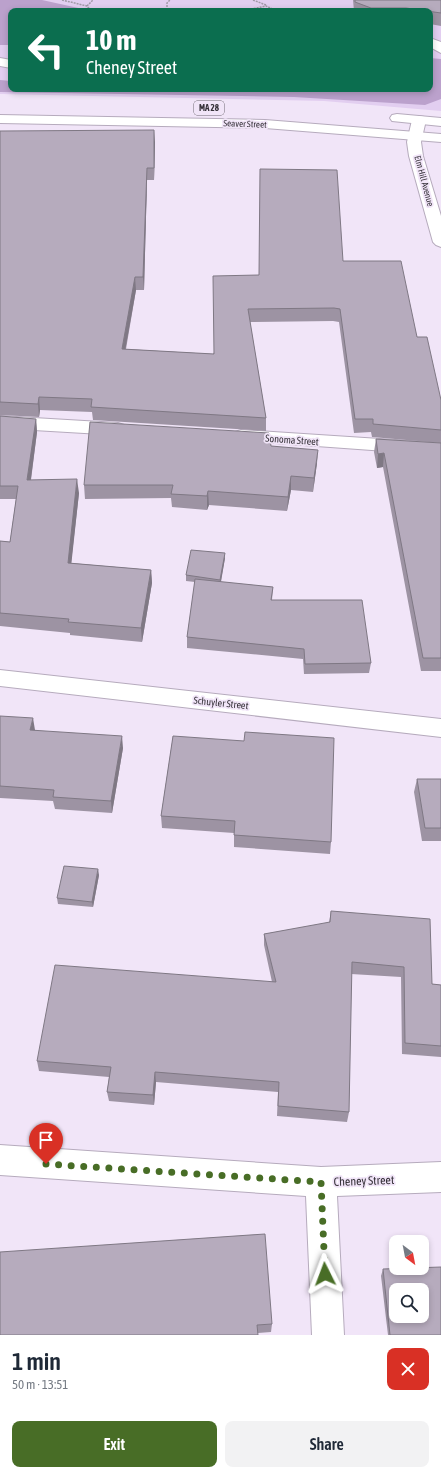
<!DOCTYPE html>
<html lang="en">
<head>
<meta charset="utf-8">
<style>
  :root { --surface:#fff; --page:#f2f2f3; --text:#1f2937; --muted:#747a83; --accent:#486d26 }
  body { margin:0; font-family:"Asap Condensed",sans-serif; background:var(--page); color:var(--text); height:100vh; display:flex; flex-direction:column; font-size:15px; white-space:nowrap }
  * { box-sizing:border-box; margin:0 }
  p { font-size:13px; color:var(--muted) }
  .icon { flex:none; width:22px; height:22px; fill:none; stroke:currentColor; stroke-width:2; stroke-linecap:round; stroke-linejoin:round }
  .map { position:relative; height:1335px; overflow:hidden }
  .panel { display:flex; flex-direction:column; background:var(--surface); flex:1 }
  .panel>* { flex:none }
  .banner { position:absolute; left:8px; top:8px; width:425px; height:84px; border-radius:8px; box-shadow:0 2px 6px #0003; background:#0b6e4f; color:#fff; overflow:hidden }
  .needle { width:26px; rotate:148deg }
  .controls { position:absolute; left:389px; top:1235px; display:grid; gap:8px }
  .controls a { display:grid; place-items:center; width:40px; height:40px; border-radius:8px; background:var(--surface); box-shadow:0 2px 6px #0003; font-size:20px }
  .pin { position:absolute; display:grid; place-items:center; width:34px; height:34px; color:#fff; margin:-41px -17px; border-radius:50% 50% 50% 0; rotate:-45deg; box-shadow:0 0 4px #0007 }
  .pin .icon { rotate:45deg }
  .me { position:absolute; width:44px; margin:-22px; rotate:357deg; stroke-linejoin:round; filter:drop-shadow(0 0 3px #0008) }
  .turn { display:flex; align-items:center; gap:14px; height:84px; padding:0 12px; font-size:18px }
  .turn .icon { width:52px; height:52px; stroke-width:2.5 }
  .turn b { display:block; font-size:28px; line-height:34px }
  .round { display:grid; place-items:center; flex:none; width:42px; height:42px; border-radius:8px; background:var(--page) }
  .headline { display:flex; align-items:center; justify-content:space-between; height:68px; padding:0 12px }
  h1 { font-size:24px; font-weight:600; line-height:30px }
  .button { display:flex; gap:8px; margin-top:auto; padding:8px 12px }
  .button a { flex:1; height:46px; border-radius:8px; background:var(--accent); color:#fff; font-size:16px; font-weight:600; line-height:46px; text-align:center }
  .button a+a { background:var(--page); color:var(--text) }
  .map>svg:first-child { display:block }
  .green { fill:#e2cef0; fill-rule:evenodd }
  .forest { fill:#bba1cc }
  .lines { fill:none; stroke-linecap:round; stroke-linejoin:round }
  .minor-casing { stroke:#b6abbd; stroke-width:2 }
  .major-casing { stroke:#b6abbd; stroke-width:2 }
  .path { stroke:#a199a7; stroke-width:1.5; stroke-dasharray:2 1; stroke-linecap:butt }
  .minor { fill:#fff; fill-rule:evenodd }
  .major { fill:#fff; fill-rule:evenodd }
  .wall { fill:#9d93a3 }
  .shaded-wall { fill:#7f7884 }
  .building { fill:#b6abbd; stroke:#7f7884; fill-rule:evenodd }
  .route { stroke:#486d26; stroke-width:7; stroke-dasharray:0 12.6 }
  .labels { text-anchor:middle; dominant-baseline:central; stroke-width:3.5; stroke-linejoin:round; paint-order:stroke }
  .shield { fill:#f1e5f8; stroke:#6e6872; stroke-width:1 }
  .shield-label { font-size:9px; font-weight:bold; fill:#363239 }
  .far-street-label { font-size:9px; fill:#363239; stroke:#f1e5f8 }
  .street-label { font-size:10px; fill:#363239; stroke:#f1e5f8 }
  .near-street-label { font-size:12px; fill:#363239; stroke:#f1e5f8 }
</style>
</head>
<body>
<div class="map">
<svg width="441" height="1335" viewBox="0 0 441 1335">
  <rect width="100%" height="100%" fill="#f1e5f8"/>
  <path class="green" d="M0 0H441V111L324 101 0 94ZM11 11H430V89H11Z"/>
  <path class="forest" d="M0 0H42L83 9 84 11H11V45H0Z
    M430 58 441 59V99L425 105 294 97 0 92V80L11 81V89H430Z"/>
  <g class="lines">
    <g class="minor-casing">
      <path id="minor" d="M430 38 441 42V53L430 47Z
        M0 58 11 60V68L0 66Z
        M419 116 424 117 426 120 421 142 423 156 441 216V247L436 245 433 242 409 156 407 142 412 120 414 117Z
        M0 416 118 423 124 425 127 429 124 433 118 435 0 428Z
        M241 430 441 443V455L235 440 232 436 235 432Z
        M0 670 441 719V737L0 686Z
        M0 1145 321 1167 441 1162V1192L337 1196 344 1335H312L306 1196 0 1175Z"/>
    </g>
    <g class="major-casing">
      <path id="major" d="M397 114 441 118V126L392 121 390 118 392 115Z
        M0 115 265 120 441 134V142L265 128 0 123Z"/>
    </g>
    <path class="path" d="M62 0 87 6 91 11
      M253 0 266 5
      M87 6 93 0
      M167 10V3L170 0
      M158 11H206
      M242 11 266 6 277 11"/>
    <use href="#minor" class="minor"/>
    <use href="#major" class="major"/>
  </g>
  <path class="wall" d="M353 0H441V26L430 24V11H354Z
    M0 131 155 142 154 180H147L144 290H136L126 349 213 354 259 275 343 261 417 337 441 400V443L372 437 371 432 354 433 339 322 333 321 250 322 266 418V431L93 420 92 412 40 410 39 417 0 415Z
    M0 416 36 419 37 432 31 480 79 493 71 563 151 570 152 583 142 642 70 635V633L0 626V541L10 542 16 499H0Z
    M376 439 441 443V671H421L383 467 377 468 374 452Z
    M271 446 317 463 313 492 291 490 287 511 209 505 207 510 172 507 171 498 85 499 84 485Z
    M225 558 221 582 273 587 272 600 371 663 369 673 304 674 303 659 187 648V637L195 582 186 581V575Z
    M0 716 35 730 123 748 112 813 55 809 53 801 0 798Z
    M173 736 331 842 330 854 234 847V833L162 828 161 816Z
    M417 779H441V841H422L414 792Z
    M99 875 93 907 58 904 57 898Z
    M331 911 432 984 441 985V1057L402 1054 401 977 351 974 349 1112 347 1122 277 1116 278 1092 156 1082 154 1105 109 1101 107 1092 109 1077 39 1071 37 1061 272 982 264 945V934L329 923Z
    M383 1269 441 1335H388L381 1276Z
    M272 1324 271 1332 258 1333 0 1335Z"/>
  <path class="shaded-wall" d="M154 130 155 142 154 180Z
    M147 168V180L144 290 143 277Z
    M135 277 136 290 123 362 122 349Z
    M39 397 40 410 39 417 38 404Z
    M36 419 37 432 29 493 27 480Z
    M318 450 317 463 313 492 314 478Z
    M384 453 383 467 377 468 378 454Z
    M291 476V490L287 511 288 497Z
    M77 479 79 493 70 576 68 563Z
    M208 491 209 505 207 510V496Z
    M225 553V558L220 586V580Z
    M151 570 152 583 142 642 141 628Z
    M33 718 35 730 32 742 30 730Z
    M122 736 123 748 112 813 111 801Z
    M98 869 99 875 93 907 92 902Z
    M155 1072 156 1082 154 1105 153 1095Z"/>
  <path class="building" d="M355 0H441V13L406 8H371L355 2Z
    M154 130V168H147L143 277H135L122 349 214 354 213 276 259 275 260 169 337 170 343 261H401L417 337H427L441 400V430L373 424V419H355L340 309 334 308 248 309 266 418 91 407 92 399 39 397 38 404 0 402V131Z
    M0 416 36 419 27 480 77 479 68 563 151 570 141 628 68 622 69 619 0 613V541L10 542 18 486H0Z
    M90 422 269 433 271 446 318 450 314 478 291 476 288 497 208 491 207 496 171 494 173 485H84Z
    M376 439 441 443V658H423L384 453 378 454Z
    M191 550 225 553 220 580 186 575Z
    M195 579 273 587 271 600H362L371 663 305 664 304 649 187 637Z
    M0 716 33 718 30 730 122 736 111 801 53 797 54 790 0 786Z
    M245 732 334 738 331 842 234 835 235 821 161 816 173 736 244 741Z
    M417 779H441V828H425Z
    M64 866 98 869 92 902 57 898Z
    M331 911 430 919 432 984 441 985V1046L405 1043 404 967 352 962 349 1112 278 1106 279 1082 155 1072 153 1095 107 1092 111 1067 37 1061 55 965 276 982 264 934 330 922Z
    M265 1234 272 1324 257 1325 258 1335H0V1252Z
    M441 1267V1335H390L383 1269ZM396 1290H422V1316H396Z"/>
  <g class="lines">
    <path class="route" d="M46 1164 321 1182 325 1274"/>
  </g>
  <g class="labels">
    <rect class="shield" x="194" y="101" width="30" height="14" rx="3"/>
    <g class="shield-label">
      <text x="209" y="108">MA 28</text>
    </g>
    <g class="far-street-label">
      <text transform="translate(245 124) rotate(2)">Seaver Street</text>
      <text transform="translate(424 181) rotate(75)">Elm Hill Avenue</text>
    </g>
    <g class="street-label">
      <text transform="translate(292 440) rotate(4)">Sonoma Street</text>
      <text transform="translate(221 703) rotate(6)">Schuyler Street</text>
    </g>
    <g class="near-street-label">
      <text transform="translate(364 1181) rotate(-2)">Cheney Street</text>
    </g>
  </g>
</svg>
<div class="controls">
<a><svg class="needle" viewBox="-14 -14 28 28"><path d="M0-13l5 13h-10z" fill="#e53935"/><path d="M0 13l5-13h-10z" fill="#747a83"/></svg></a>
<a><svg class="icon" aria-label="search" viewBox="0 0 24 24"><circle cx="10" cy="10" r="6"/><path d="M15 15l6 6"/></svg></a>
</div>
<div class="pin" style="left:46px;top:1164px;background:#d93025"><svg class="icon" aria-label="arrive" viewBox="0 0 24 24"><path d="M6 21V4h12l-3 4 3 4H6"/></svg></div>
<svg class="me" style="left:325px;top:1274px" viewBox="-20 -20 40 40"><path d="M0-17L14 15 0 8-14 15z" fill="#486d26" stroke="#fff" stroke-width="4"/></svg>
<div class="banner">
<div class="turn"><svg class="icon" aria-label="left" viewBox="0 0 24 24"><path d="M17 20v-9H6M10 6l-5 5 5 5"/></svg><div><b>10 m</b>Cheney Street</div></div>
</div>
</div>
<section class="panel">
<div class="headline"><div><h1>1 min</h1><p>50 m · 13:51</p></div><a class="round" style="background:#d93025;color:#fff"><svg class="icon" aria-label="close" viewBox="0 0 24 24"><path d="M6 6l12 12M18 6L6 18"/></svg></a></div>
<div class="button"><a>Exit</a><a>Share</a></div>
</section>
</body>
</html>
